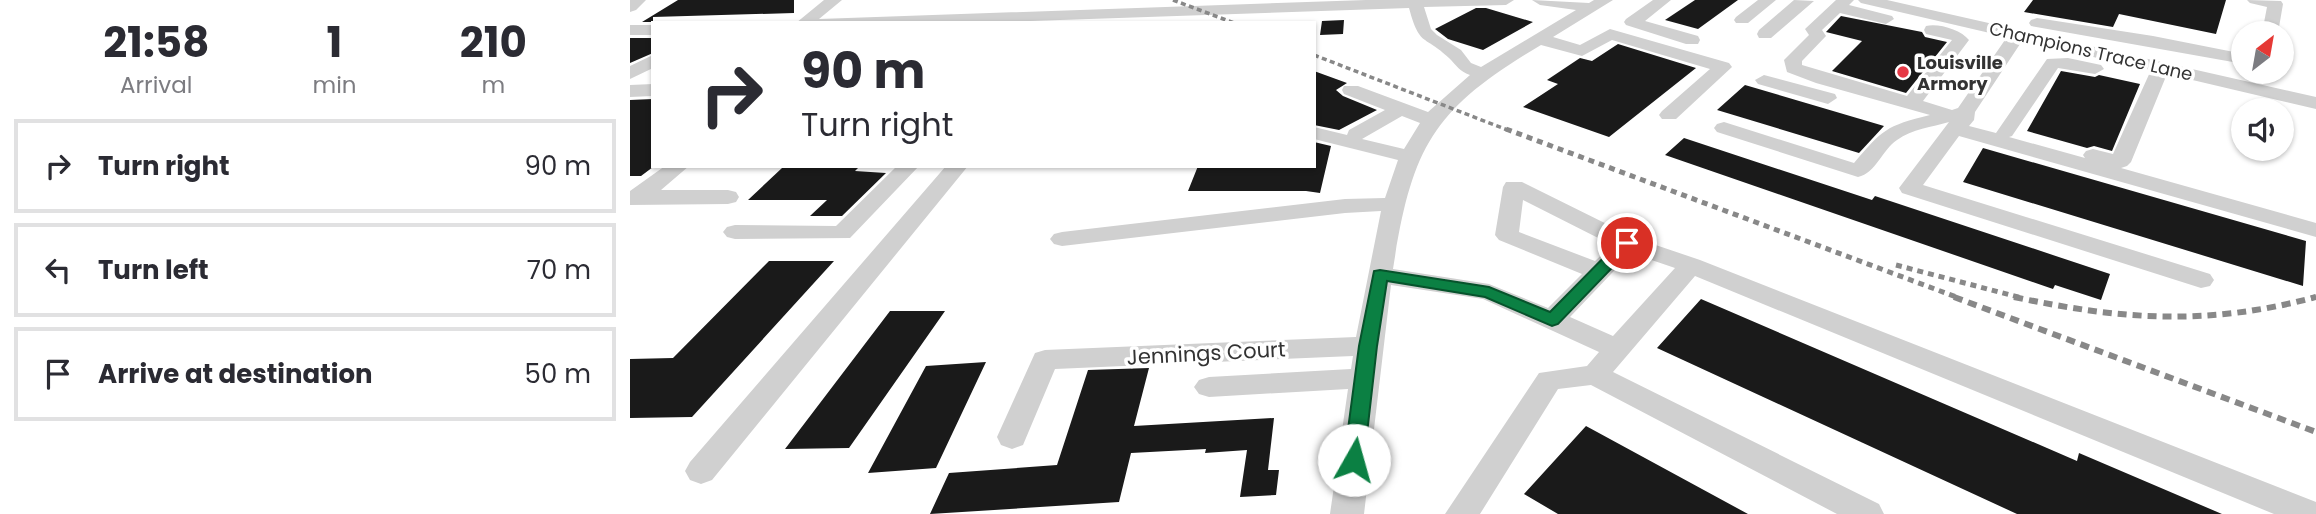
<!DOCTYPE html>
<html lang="en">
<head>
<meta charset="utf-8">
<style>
  :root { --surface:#fff; --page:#f7f7f7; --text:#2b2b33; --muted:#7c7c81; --line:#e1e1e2 }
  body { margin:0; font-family:Poppins,sans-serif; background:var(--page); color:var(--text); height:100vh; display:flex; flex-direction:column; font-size:26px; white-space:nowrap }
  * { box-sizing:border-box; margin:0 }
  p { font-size:23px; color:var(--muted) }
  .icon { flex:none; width:38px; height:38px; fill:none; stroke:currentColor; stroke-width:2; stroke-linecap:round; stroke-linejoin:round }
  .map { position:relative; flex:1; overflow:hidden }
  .drawer { display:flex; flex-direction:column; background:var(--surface); width:630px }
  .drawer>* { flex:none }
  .banner { position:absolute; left:21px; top:21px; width:665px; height:147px; border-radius:0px; box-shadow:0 2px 5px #0004; background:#fff; color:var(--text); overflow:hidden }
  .needle { width:46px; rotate:31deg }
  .tools { position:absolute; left:1601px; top:21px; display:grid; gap:14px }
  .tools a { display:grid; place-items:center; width:63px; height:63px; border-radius:50%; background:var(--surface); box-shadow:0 2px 5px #0004; font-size:35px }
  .pin { position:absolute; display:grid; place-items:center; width:60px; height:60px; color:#fff; margin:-30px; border:4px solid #fff; border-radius:50%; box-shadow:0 2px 7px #0007 }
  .me { position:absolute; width:77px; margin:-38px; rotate:7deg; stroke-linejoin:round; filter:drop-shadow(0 0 5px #0008) }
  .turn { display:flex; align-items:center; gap:24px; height:147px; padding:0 35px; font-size:32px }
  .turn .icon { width:91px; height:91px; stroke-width:2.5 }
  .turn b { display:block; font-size:49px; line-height:60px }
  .eta { display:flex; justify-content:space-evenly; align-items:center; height:119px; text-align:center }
  .eta b { font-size:42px; font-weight:700; line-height:49px }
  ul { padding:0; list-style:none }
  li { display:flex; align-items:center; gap:21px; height:94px; margin:0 14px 10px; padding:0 21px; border:4px solid var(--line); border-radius:0px }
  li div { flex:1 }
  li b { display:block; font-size:26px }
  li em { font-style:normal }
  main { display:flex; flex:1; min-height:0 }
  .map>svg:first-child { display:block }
  .building { fill:#1a1a1a }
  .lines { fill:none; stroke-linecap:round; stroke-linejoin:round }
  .minor { fill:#d0d0d0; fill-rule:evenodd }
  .rail-far2 { stroke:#888; stroke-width:3.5; stroke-dasharray:5 3.5; stroke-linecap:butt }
  .rail-far1 { stroke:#888; stroke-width:5; stroke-dasharray:6 5; stroke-linecap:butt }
  .rail { stroke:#888; stroke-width:6; stroke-dasharray:9 6; stroke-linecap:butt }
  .route { fill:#0b8043; stroke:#07532c; stroke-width:2 }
  .poi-dot { fill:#e63946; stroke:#fff; stroke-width:2.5 }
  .labels { text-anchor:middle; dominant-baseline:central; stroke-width:7; stroke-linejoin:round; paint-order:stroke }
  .far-street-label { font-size:18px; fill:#333; stroke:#fff }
  .far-poi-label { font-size:18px; font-weight:bold; fill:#333; stroke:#fff; text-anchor:start }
  .street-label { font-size:21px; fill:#333; stroke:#fff }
</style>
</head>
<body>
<main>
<section class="drawer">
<div class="eta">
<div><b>21:58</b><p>Arrival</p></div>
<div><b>1</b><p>min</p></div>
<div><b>210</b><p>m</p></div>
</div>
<ul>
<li><svg class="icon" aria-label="right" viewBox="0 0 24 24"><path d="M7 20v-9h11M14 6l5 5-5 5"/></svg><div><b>Turn right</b></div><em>90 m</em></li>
<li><svg class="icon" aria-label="left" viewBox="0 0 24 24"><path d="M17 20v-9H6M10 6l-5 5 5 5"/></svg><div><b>Turn left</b></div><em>70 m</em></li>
<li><svg class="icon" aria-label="arrive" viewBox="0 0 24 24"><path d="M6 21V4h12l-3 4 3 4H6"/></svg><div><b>Arrive at destination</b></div><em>50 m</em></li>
</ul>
</section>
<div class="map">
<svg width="1686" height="514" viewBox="0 0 1686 514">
  <rect width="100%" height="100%" fill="#fff"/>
  <path class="building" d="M48 0H164V13L23 17V22H12Z
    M1065 0H1108L1068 29 1035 20Z
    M1403 0H1596L1586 34 1489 14 1483 27 1394 12Z
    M846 8H856L903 22 853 50 818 39 805 29Z
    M1211 16 1292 32 1295 37 1317 42 1276 93 1202 71 1232 41 1196 32Z
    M714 20 713 34 690 35 692 21Z
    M0 38H23V53L0 63Z
    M988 44 1066 68 979 137 893 107 928 84 917 80 950 58 962 61Z
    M684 71 717 83 706 90 713 96 747 110 709 130 684 125Z
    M1431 71 1465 77 1469 75 1510 84 1482 151 1464 146 1457 148 1397 131Z
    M1115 85 1254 126 1229 153 1087 110Z
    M23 99V167L11 176H0V100Z
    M1054 138 1242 200 1245 196 1480 274 1471 300 1425 285 1423 289 1035 155Z
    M684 142 701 146 690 193 676 191H558L568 166H684Z
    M1353 148 1676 241 1673 286 1333 182Z
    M229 167 225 171 256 173 212 216H180L197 200H118L152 168Z
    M139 261H204L62 417 0 418V359L43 358Z
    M1071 299 1447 461 1449 453 1592 514H1387L1027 348Z
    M260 311H315L219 448 155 449Z
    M356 362 306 468 238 473 296 366Z
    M519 368 504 426 644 418 638 470H649L646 495 610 497 617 450 575 453 576 449 501 453 489 502 300 514 319 473 427 465 458 370Z
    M956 426 1118 514H928L894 494Z"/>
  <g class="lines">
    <path class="minor" d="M0 0H16L6 10 0 12Z
      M194 0H212L189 19 736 0H884L876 5 794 7 801 29 807 35 831 50 841 63 851 67 946 10 910 5 902 0 959 3 964 0H983L923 37 950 45 980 29 1099 63 1102 67 1046 119H1032L1029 115 1032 111 1080 69 982 40 952 56 911 45C803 109 782 146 763 269L859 284 918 308 952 274 869 240 865 235 873 187 876 182H892L1005 238 1070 260 1686 502V514H1644L1065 276 983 372 1249 504 1254 514H1207L961 385 928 389 850 514H815L909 373 957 366 969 352 853 299 761 285 734 514H700L718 389 579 397 569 394 564 387 569 380 579 377 721 369 723 356 425 369 393 445 382 449 371 445 367 437 405 353 415 350 726 337 751 211 715 213 432 246 424 244 420 239 424 234 432 232 715 199 755 198 768 160 684 139V127L717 135 719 130 755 110 714 94 712 90 714 86H728L798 112 840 75C829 71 827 66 819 58 794 34 790 48 779 8L344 23H166ZM772 116 790 123 774 149 732 139ZM893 200 982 245 965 261 889 232ZM1001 253 1045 268 983 336 940 317Z
      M1023 0H1041L1015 21 1068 36 1070 40 1068 44H1056L996 25 994 22 996 19Z
      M1128 0H1146L1118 23H1106L1104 20 1106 17Z
      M1164 0 1184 1 1141 38H1129L1127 34 1129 30Z
      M1206 0H1224L1219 5 1262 16 1264 19 1256 24 1210 13 1192 30 1196 36 1172 61V65L1277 96 1322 40 1296 34 1294 30 1296 26C1309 23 1331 30 1339 40L1293 101 1322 110 1328 108 1377 37 1231 3 1228 0H1257L1686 97V109L1537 74 1501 162 1497 166 1491 168 1686 223V237L1329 136 1293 185 1580 274 1584 280 1580 286 1571 288 1272 193 1269 188 1319 122C1302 127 1282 129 1267 140 1252 150 1246 173 1228 177L1087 132 1084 128 1087 124 1094 122 1224 163C1253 129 1256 126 1300 115L1186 83 1157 72 1154 60 1179 35 1175 29ZM1392 41 1521 70 1483 154 1463 149 1456 151 1453 155 1455 158 1379 137 1382 136 1428 68 1465 74 1474 69 1471 65 1438 58 1417 59 1366 133 1339 126 1344 120 1345 112Z
      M1617 0 1651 1 1653 4 1648 33H1632L1637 7 1620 3Z
      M1407 18 1523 36 1614 54V64L1401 26 1399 23 1401 20Z
      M0 25H23V35H0Z
      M23 55V68L0 79V66Z
      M1134 75 1205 94 1207 98 1198 104 1128 84 1125 80Z
      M23 84V96L0 97V85Z
      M35 166H59L31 190H98L106 192 109 197 106 202 98 204 0 205V191Z
      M267 166H289L220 238 105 239 97 237 93 232 97 227 105 225 206 226Z
      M316 166H338L82 480 71 484 60 480 55 471 60 462Z"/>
    <path class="rail-far2" d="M543 0 604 23
      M684 55 880 131"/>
    <path class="rail-far1" d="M876 129 1329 298
      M1266 265 1392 298
      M1681 298 1686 297"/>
    <path class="rail" d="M1324 297 1686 432
      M1384 297C1493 320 1578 326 1686 297"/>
  </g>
  <path class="route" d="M997 239 1002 240 1005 243 1002 247 928 324 922 326 855 297 757 281 747 346 734 460 731 465 724 468 717 465 714 460 729 346 744 271 750 270 859 287 920 312 991 240Z"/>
  <circle class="poi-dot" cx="1273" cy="72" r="7"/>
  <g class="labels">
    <g class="far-street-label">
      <text transform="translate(1461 51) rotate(13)">Champions Trace Lane</text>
    </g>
    <g class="far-poi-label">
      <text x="1287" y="62">Louisville<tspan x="1287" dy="21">Armory</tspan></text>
    </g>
    <g class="street-label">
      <text transform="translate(576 353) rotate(-3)">Jennings Court</text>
    </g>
  </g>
</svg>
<div class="tools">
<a><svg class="needle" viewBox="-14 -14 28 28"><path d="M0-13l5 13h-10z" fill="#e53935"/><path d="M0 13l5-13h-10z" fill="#7c7c81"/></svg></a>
<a><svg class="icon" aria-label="sound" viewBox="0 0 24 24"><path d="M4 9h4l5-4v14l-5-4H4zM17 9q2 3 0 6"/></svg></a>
</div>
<div class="pin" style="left:997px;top:243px;background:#d93025"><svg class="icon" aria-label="arrive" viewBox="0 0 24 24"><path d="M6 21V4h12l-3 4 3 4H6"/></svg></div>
<svg class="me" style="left:724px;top:460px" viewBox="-20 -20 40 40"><circle r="19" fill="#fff"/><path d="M0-13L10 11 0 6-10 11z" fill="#0b8043"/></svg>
<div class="banner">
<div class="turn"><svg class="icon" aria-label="right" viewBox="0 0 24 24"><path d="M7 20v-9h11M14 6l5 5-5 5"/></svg><div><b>90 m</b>Turn right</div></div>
</div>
</div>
</main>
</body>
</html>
